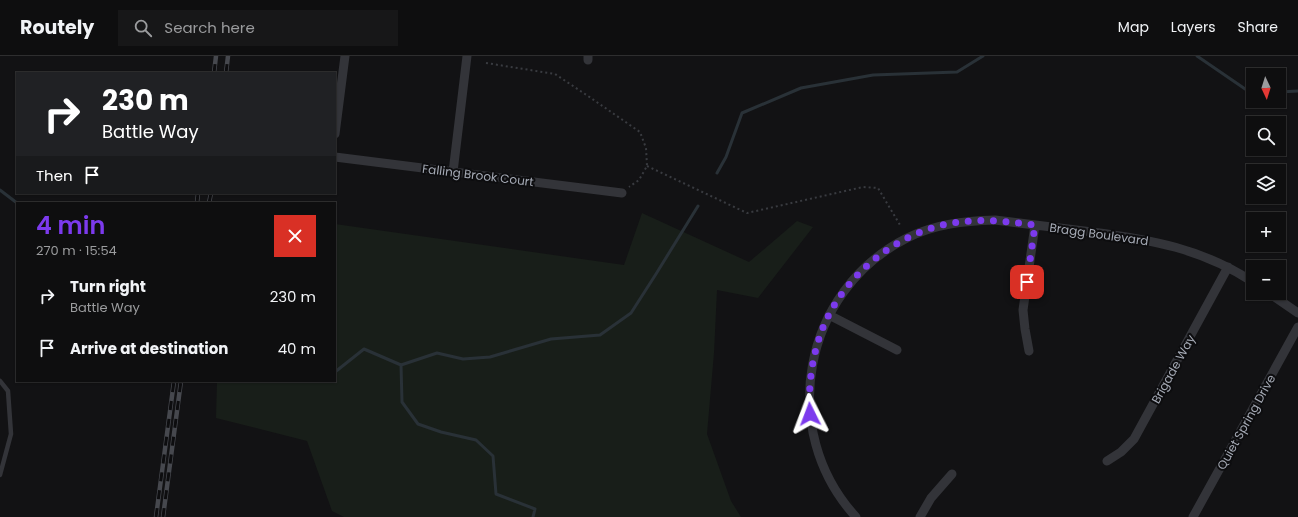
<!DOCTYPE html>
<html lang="en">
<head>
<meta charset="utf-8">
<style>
  :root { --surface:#0e0e0f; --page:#171718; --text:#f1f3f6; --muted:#9b9c9e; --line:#2e2e2f; --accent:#7c3aed }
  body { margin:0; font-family:Poppins,sans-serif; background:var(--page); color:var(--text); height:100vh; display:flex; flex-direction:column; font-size:15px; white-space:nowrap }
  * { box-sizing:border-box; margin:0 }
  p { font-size:13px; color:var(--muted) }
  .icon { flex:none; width:22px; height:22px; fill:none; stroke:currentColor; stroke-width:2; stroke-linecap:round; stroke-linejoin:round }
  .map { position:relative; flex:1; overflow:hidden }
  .details { position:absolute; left:16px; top:146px; width:320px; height:180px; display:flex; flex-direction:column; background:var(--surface); border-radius:0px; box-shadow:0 1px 3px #0004,0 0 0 1px var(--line) }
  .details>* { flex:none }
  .top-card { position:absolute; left:16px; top:16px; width:320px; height:122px; border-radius:0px; box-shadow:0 1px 3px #0004,0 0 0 1px var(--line); background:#202124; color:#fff; overflow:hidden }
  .needle { width:26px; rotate:176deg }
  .buttons { position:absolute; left:1246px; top:12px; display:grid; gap:8px }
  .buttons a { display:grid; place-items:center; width:40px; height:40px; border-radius:0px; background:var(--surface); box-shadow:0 1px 3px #0004,0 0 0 1px var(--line); font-size:20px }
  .pin { position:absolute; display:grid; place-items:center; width:34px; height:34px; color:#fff; margin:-17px; border-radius:8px; box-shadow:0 2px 6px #0006 }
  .me { position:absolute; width:44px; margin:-22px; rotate:357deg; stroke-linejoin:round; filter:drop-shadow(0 0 3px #0008) }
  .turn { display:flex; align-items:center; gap:14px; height:84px; padding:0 20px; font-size:18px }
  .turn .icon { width:52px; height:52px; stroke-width:2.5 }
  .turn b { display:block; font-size:28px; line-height:34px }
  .then { display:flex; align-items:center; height:38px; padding:0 20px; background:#0003; gap:8px; font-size:15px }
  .round { display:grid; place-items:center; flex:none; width:42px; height:42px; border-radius:0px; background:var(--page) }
  .headline { display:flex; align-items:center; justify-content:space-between; height:68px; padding:0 20px }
  h1 { font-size:24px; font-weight:600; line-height:30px; color:var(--accent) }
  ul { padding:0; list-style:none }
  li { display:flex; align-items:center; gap:12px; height:52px; padding:0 20px }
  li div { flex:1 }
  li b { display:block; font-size:15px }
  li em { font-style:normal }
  header { display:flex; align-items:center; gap:24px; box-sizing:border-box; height:56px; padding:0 20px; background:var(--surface); border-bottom:1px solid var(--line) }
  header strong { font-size:19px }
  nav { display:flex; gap:22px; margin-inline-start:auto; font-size:14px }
  .search { width:280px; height:36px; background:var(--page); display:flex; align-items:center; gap:10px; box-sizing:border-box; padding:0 14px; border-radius:0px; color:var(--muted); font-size:15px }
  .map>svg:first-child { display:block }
  .green { fill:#181e19 }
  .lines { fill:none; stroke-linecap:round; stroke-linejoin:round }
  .stream { stroke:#293137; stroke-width:3 }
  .path { stroke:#393b40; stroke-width:2; stroke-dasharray:2 3; stroke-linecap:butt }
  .lane { stroke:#333439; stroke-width:4.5 }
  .street { stroke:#333439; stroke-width:9 }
  .rail-casing { stroke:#46484e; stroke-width:4.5 }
  .rail { stroke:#0d0d0f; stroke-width:3; stroke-dasharray:9; stroke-linecap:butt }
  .route { stroke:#7c3aed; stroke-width:7; stroke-dasharray:0 12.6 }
  .labels { text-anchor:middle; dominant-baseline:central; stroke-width:4; stroke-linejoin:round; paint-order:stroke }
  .street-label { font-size:12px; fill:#a4a9b4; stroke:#0d0d0f }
</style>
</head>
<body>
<header>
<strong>Routely</strong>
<div class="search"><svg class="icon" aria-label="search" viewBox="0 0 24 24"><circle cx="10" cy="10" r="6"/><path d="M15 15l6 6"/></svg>Search here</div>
<nav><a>Map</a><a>Layers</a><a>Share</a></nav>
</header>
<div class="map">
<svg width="1298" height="461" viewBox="0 0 1298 461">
  <rect width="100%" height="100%" fill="#121214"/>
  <path class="green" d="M642 157 749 206 797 165 813 171 758 242 717 234 714 297 707 378 731 445 741 461H344L332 455 307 385 216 362 217 325H335V168L624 209Z"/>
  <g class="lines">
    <path class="stream" d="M1197 0 1251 37H1253
      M1279 36 1298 35
      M717 117 726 101 742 57 801 32 873 19 957 16 983 0
      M0 134 17 147
      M401 309 402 346 418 368 441 376 476 384 493 400 496 438 535 453 533 461
      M335 316 364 293 401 309 437 297 463 303 490 301 551 283 600 279 631 257 656 218 698 150"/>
    <path class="path" d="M486 7 555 18 588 40 640 76 646 92 647 110 639 124 629 131
      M647 110 747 157 863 131 878 132 900 169"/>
    <path class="lane" d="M0 325 8 335 11 378 0 419"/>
    <path class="street" d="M588 4V0
      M335 78 345 0
      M335 101 622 137
      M453 116 467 0
      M1269 237 1298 257
      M829 259 897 294
      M1029 295 1025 273 1023 254 1035 169
      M1107 405 1121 396 1134 383 1228 211
      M856 461C777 375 802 235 907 182 935 168 964 165 995 164 1027 168 1060 172 1092 176 1152 184 1201 192 1253 226
      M920 461 931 442 952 418
      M1193 461 1298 271"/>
    <g class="rail-casing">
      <path id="rail" d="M214 17 216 0
        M226 17 228 0
        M197 147 198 137
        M209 147 211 137
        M156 461 174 325
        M163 461 181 325"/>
    </g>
    <use href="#rail" class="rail"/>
  </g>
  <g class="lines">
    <path class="route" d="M810 358C808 329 812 301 822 274 842 222 893 179 947 168 977 162 1006 165 1035 169L1027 226"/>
  </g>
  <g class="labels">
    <g class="street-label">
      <text transform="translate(478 119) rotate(7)">Falling Brook Court</text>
      <text transform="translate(1099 178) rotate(8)">Bragg Boulevard</text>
      <text transform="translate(1173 313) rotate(-61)">Brigade Way</text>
      <text transform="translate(1246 366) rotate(-61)">Quiet Spring Drive</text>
    </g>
  </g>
</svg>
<div class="buttons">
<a><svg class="needle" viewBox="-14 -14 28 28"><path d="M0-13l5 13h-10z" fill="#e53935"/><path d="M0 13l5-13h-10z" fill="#9b9c9e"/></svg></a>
<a><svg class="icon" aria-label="search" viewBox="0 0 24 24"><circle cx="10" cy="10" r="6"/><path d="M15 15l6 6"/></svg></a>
<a><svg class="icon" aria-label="layers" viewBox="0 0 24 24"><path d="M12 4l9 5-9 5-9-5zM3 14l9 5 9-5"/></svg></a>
<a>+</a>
<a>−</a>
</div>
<div class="pin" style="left:1027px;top:226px;background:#d93025"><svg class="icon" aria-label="arrive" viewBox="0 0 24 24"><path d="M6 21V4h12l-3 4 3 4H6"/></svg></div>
<svg class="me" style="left:810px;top:358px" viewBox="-20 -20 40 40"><path d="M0-17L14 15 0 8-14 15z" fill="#7c3aed" stroke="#fff" stroke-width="4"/></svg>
<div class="top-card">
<div class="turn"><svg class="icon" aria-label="right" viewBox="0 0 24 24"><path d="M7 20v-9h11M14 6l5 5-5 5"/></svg><div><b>230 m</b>Battle Way</div></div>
<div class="then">Then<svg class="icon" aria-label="arrive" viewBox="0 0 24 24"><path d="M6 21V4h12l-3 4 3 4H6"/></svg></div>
</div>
<section class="details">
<div class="headline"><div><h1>4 min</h1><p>270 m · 15:54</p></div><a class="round" style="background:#d93025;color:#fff"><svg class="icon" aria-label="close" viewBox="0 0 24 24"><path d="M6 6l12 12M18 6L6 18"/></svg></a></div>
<ul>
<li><svg class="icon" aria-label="right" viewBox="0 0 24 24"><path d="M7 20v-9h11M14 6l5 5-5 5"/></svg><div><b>Turn right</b><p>Battle Way</p></div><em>230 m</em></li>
<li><svg class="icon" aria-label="arrive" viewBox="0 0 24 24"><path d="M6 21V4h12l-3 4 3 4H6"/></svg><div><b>Arrive at destination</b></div><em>40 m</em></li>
</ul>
</section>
</div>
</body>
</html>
